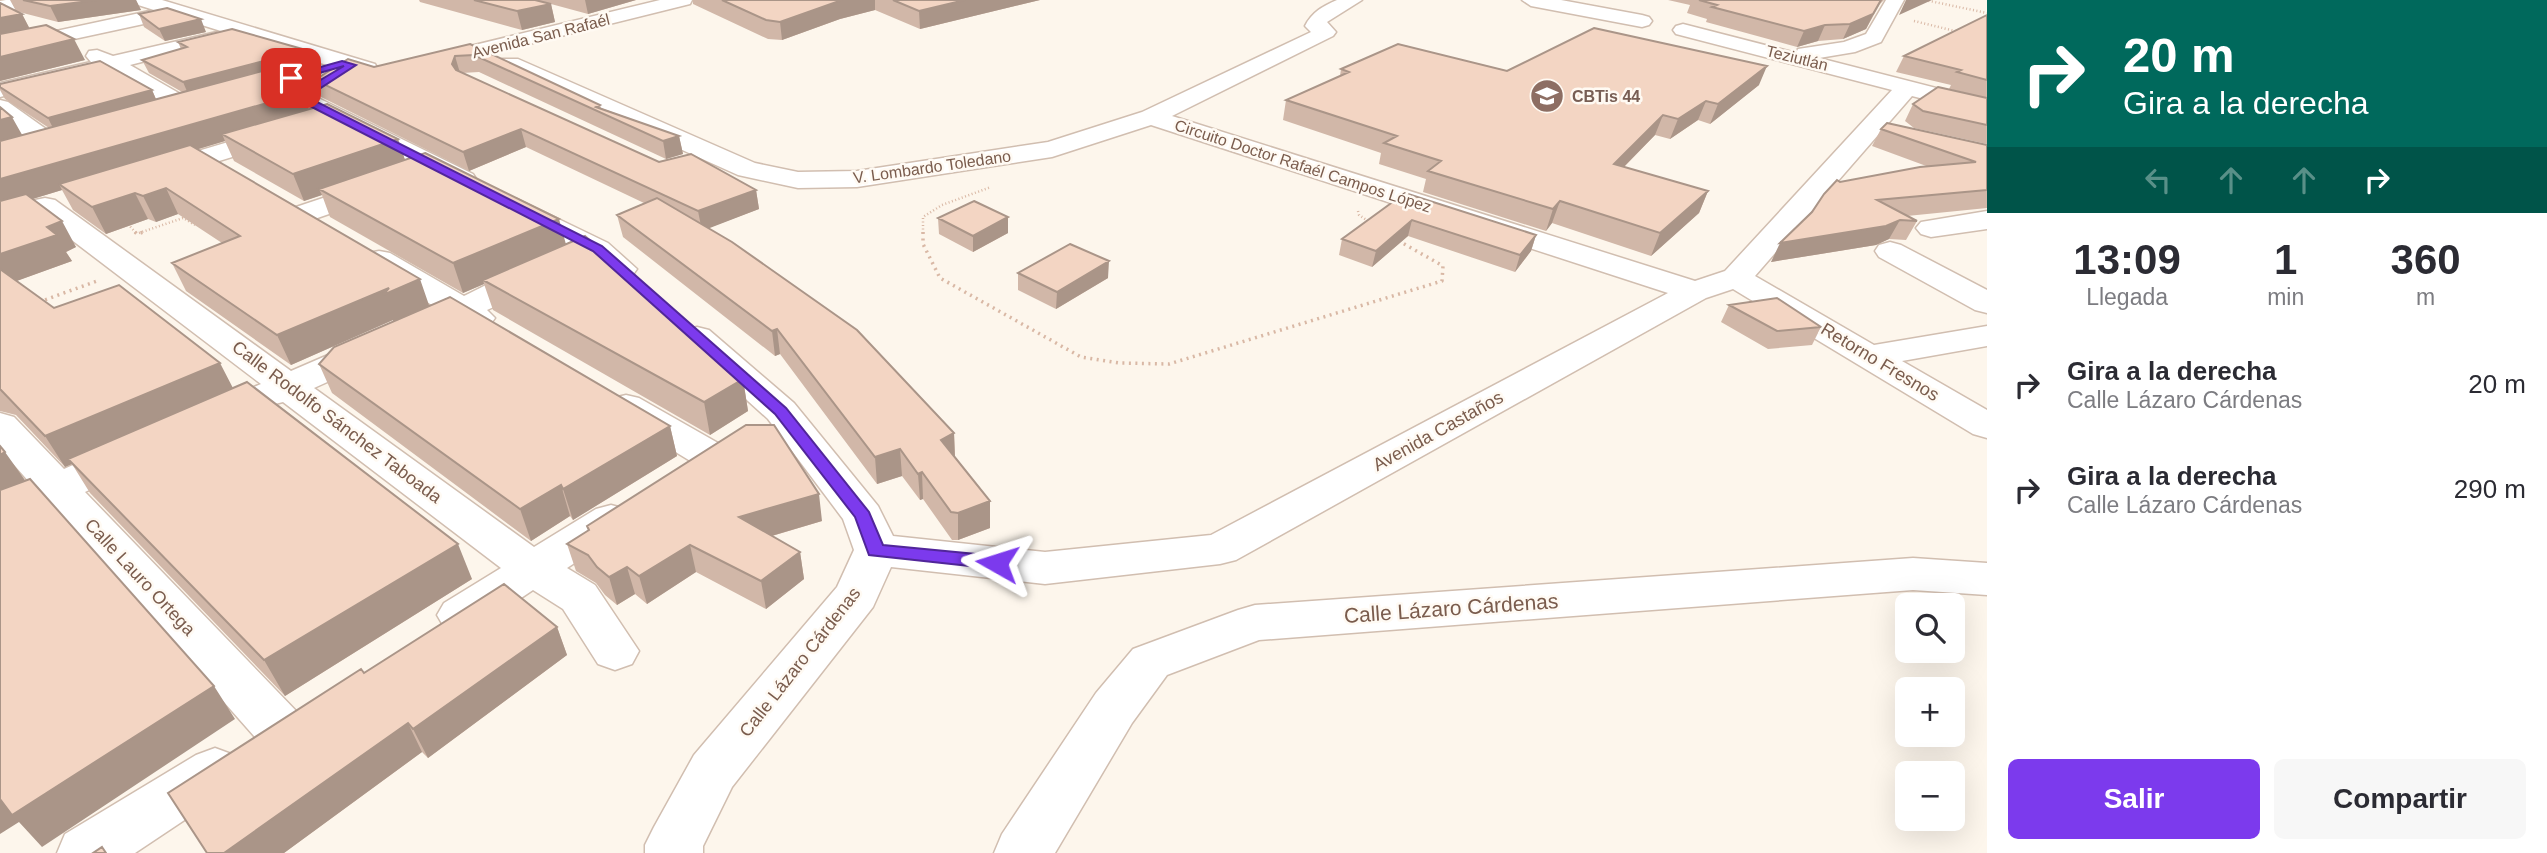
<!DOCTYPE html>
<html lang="es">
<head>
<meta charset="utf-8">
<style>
  :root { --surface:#fff; --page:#f7f7f7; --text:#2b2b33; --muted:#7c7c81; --accent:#7c3aed }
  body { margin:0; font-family:Helvetica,sans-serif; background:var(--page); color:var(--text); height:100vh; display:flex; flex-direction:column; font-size:26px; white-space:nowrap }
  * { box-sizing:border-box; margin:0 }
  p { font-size:23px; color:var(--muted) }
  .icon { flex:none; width:38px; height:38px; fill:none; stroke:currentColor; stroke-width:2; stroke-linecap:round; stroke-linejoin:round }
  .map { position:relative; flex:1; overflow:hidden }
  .side { display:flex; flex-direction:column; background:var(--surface); width:560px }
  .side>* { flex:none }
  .guide { background:#00695c; color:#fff; overflow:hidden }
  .controls { position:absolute; left:1895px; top:593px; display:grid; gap:14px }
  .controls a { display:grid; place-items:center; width:70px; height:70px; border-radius:10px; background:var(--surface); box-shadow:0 7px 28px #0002; font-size:35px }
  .pin { position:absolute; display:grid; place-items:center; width:60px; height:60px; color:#fff; margin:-30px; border-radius:14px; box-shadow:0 4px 10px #0006 }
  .me { position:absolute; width:77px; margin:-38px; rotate:276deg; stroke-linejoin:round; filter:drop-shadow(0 0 5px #0008) }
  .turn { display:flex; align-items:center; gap:24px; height:147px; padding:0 21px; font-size:32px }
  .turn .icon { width:91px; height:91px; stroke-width:2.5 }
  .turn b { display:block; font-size:49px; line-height:60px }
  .lanes { display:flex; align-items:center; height:66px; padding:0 21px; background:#0003; justify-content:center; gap:35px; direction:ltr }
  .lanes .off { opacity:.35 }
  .eta { display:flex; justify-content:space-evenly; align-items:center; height:119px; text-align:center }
  .eta b { font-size:42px; font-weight:700; line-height:49px }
  .action { display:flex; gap:14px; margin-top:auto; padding:14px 21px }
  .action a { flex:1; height:80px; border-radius:10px; background:var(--accent); color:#fff; font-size:28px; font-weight:700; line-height:80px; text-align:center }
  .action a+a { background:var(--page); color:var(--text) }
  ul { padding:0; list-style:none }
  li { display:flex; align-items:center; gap:21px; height:105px; padding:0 21px }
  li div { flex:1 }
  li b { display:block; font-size:26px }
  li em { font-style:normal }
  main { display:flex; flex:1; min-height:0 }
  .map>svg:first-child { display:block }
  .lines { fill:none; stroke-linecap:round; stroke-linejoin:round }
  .minor-casing { stroke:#d1beb0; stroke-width:3 }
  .secondary-casing { stroke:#d6c0b0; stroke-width:3 }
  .path-far1 { stroke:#d9b8a5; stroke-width:2.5; stroke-dasharray:1 2.5; stroke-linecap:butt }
  .path { stroke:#d9b8a5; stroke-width:3.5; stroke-dasharray:2 4.5; stroke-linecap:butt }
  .minor { fill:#fff; fill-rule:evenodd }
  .secondary { fill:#fff; fill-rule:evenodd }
  .wall { fill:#d1b7a8 }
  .shaded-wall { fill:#aa9588 }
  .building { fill:#f3d5c3; stroke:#aa9588; stroke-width:2 }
  .route { fill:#7c3aed; stroke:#51269a; stroke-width:2 }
  .labels { text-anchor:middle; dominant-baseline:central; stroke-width:5; stroke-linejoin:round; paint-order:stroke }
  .far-street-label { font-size:16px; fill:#7a5c4d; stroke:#fffaf3 }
  .far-education-label { font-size:16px; font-weight:bold; fill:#785e54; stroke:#fffaf3; text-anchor:start }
  .street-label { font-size:18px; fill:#7a5c4d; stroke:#fffaf3 }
  .near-street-label { font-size:21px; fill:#7a5c4d; stroke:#fffaf3 }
</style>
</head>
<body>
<main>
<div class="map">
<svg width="1987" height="853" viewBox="0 0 1987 853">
  <rect width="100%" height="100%" fill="#fdf6ec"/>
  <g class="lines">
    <g class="minor-casing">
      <path id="minor" d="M133 0H162L375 64 378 69 375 74 367 76 355 73 316 97 473 174 477 180 473 186 463 188 453 186 295 104 289 96 293 91 333 67 239 37 130 65 196 103 200 108 196 113H180L107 71 0 97V83L91 62 86 56 89 51 97 50 113 56 221 31 176 17 0 55V43L154 10 135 4Z
        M660 0H692L690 4 433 68 425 67 422 62 425 57Z
        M1337 0H1362L1327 22 1336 32 1333 36 1172 116 1695 281 1725 271 1892 90 1676 34 1673 30 1676 26 1683 24 1796 53 1798 49 1844 42 1866 34 1886 0H1904L1881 42 1855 52 1819 58 1987 101V115L1912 96 1755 276 1874 345 1987 326V346L1902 361 1987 410V438L1973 434 1733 289 1706 298 1236 560 1220 564 1045 584 891 567 873 607 732 787 703 846V853H645V845L654 827 694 755 837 587 854 550 843 519 768 419 685 344 680 337 685 330 697 327 709 330 794 403 878 506 893 536 1045 552 1211 535 1668 293 1151 125 1052 157 857 187 798 188 738 175 502 69 499 64 502 59H518L755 163 798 172 857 171 1048 142 1142 112 1311 32 1305 26C1312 12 1323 6 1337 0Z
        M1522 0H1561L1642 15 1649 17 1652 21 1649 25 1642 27 1531 6Z
        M0 100 8 102 60 139 64 144 60 149C38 155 17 131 0 118Z
        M279 127 288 130 292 135 288 140 160 179 151 177 147 171 151 165Z
        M374 181 384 183 388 189 384 195 300 224 290 221 286 215 290 209Z
        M45 198 55 200 291 371 437 308 368 267 364 260 368 253 379 251 390 253 464 296C488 285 521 263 547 269L552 276 547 283 487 310 495 318 490 325 478 328 460 322 314 388 534 547 596 509 611 505 626 509 632 519 626 529 567 568 595 585 639 651 632 664 615 670 598 664 563 609 533 590 478 627 461 632 444 627 437 615 444 603 501 568 283 402 267 406 254 403 248 395 254 387 261 384 35 212 31 206 35 200Z
        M517 199 608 243 637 269 632 276 621 278 610 276 586 255 507 214 503 208 507 202Z
        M1987 211V229L1931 237 1921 234 1916 228 1921 222Z
        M1890 242 1901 245 1987 290V313L1975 310 1879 257 1875 251 1879 245Z
        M626 395 639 398 725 447 731 456 725 465 711 468 697 465 613 414 607 406 613 398Z
        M0 413 14 417 64 469C89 459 116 440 143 447L149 456 143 465 85 492 300 715 307 730 300 745 281 752 262 745 52 507 0 528V497L31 484 0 449Z
        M1913 558 1987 563V595L1913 590 1259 640 1167 675 1132 723 1055 853H994L1002 834 1096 693 1133 649 1238 610 1255 605Z
        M215 748 234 755 242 771 234 787 135 853H57L65 834 196 755Z"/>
    </g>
    <g class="secondary-casing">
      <path id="secondary" d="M6 0H39L37 4 0 13V1Z"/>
    </g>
    <path class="path-far1" d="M1925 0 1987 13
      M1914 21 1959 32
      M1358 211 1359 215 1371 223
      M128 224 136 233
      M139 233 183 218 195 225
      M923 233V217L942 205 991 187"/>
    <path class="path" d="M135 232 137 234 144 232
      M923 232V244L940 278 1081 357 1119 363 1169 364 1442 281 1443 266 1399 241
      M39 302 97 281"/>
    <use href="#minor" class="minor"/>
    <use href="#secondary" class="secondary"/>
  </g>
  <path class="wall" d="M10 0H136L141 10 58 22 19 12 22 14 29 28 85 60 0 81V3L16 11Z
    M419 0H636L588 14 551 4 555 22 522 30 420 2Z
    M693 0H1040L920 29 875 10 840 19 782 40 768 39 693 4Z
    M1668 0H1884L1880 4 1866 29 1843 39 1818 41 1797 47 1706 22 1707 19 1687 13 1690 5Z
    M139 14 206 32 165 41 144 27Z
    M1987 15V144L1914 128 1905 121 1913 104 1962 92 1949 89 1951 85 1896 72 1904 56Z
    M178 42 306 50 311 63 294 67 301 85 295 89 302 93 309 109 398 139 405 160 566 244 743 379 748 411 710 435 493 310 484 284 463 293 330 217 322 195 304 201 234 161 225 141 198 149 430 306 670 426 677 456 573 520 570 516 531 541 332 393 319 364 393 322V320L291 365 186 291 172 263 222 243 178 214 156 222 148 219 106 234 73 210 62 190 32 199 76 247 66 252 72 261 16 281 54 308 233 388 472 579 285 696 90 493 72 464 65 467 16 415 0 411V107L22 135 49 128 5 99 0 90V84L152 90 156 99 182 92 149 73 142 60 181 49Z
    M470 44 600 105 601 108 679 136 683 154 666 159 479 72 462 73 659 162 756 190 759 209 708 228 954 433 955 457 990 501V528L958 540H952L923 499 920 500 902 476 877 484 780 354 775 356 623 237 617 215 644 203 526 147 469 171 321 97 315 80 374 67Z
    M1341 69 1507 71 1759 85 1710 124 1698 120 1670 139 1655 135 1624 167 1708 191 1699 213 1651 256 1552 223 1546 231 1423 192 1426 179 1379 164 1381 153 1283 120 1286 100 1340 76Z
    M1881 129 1987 145V208L1907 216 1917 221 1906 240 1889 239 1876 245 1771 262 1812 212 1840 182 1929 167 1872 146Z
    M1405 193 1536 235 1531 251 1515 272 1408 236 1372 267 1339 255 1342 239Z
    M938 218 1008 233 973 252 939 234Z
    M1018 273 1108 278 1056 309 1018 290Z
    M1729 305 1821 327 1812 345 1768 349 1721 322Z
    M822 521 772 536 800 552 804 579 766 609 696 572 647 604 635 594 617 605 605 595 596 583 576 571 567 544 588 531 587 526Z
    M557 627 567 655 428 758 422 752 284 853H207L364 673Z"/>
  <path class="shaded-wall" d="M97 0H136L141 10 58 22 50 6Z
    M585 0H636L588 14Z
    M842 0H875V10L840 19 782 40 780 22Z
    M965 0H1040L920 29 919 11Z
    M1881 0 1866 29 1843 39 1850 24Z
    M1906 0H1932L1899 15Z
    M551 4 555 22 522 30 517 11Z
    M22 14 32 33 0 41V18Z
    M201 19 206 32 165 41 159 29Z
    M1825 25 1818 41 1797 47 1804 31Z
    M74 39 85 60 0 81V57Z
    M306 50 311 63 294 67 301 85 288 94 302 93 311 115 222 134 225 141 66 189 59 184 62 190 0 209V179L189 96 183 82Z
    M455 56 460 73 457 80 452 64Z
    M1767 66 1759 85 1710 124 1718 104Z
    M152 90 158 104 55 132 48 118Z
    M1706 101 1698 120 1670 139 1678 119Z
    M1663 115 1655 135 1606 185 1614 164Z
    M12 117 25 140 0 148V120Z
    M521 129 526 147 469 171 463 152Z
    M679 136 683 154 666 159 663 141Z
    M398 139 407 166 319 189 322 195 304 201 293 174Z
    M166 188 178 214 156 222 143 196Z
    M756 190 759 209 702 231 698 211Z
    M1708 191 1699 213 1651 256 1660 233Z
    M135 193 148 219 106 234 92 207Z
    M1560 201 1552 223 1546 231 1553 209Z
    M1008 217V233L973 252V236Z
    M559 219 567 248 483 280 484 284 463 293 453 263Z
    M1412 220 1408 236 1372 267 1376 251Z
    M1900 220 1889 239 1876 245 1771 262 1780 243Z
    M62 221 76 247 66 252 72 261 3 286 0 282V254L47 227Z
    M1536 235 1531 251 1515 272 1520 255Z
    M1109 261 1108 278 1056 309 1057 292Z
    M420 279 430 308 394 323 393 320 291 365 277 335 389 288Z
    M777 329 780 354 775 356 772 331Z
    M220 363 235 392 68 459 72 464 65 467 45 436Z
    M743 379 748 411 710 435 704 402Z
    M670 426 677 456 573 520 563 489Z
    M954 433 955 459 941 440Z
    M900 449 902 476 877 484 875 457Z
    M5 452 27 483 0 496V455Z
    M922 472 923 499 920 500 918 474Z
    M561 485 570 516 531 541 520 509Z
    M819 494 822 521 744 544 739 517Z
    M990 501V528L958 540V513Z
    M458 544 472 579 285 696 264 660Z
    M690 545 696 572 647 604 639 576Z
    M800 552 804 579 766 609 761 581Z
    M627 567 635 594 617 605 609 577Z
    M557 627 567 655 428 758 413 729Z
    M214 686 235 719 42 847 19 822 0 834V797Z
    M408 723 422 752 284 853H224Z"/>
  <path class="building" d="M23 0H97L50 6Z
    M474 0H535L551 4 517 11Z
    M722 0H842L780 22 766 20Z
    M893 0H965L919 11Z
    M1699 0H1881L1873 14 1850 24 1825 25 1804 31 1712 7 1717 5Z
    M0 3 22 14 0 18Z
    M167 8 201 19 159 29 139 14Z
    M1987 15V80L1957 72 1961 70 1904 56Z
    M46 25 74 39 0 57V34Z
    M1594 28 1767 66 1718 104 1706 101 1678 119 1663 115 1614 164 1708 191 1660 233 1560 201 1553 209 1428 171 1441 161 1384 143 1397 136 1286 100 1349 72 1341 69 1398 44 1507 71Z
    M232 29 306 50 183 82 142 60 187 47 178 42Z
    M470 44 600 105 596 107 679 136 663 141 474 55 455 56 452 64 456 70 659 162 691 154 756 190 698 211 521 129 463 152 315 80 348 59 374 67Z
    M100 61 152 90 48 118 0 87V84Z
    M292 63 279 72 278 75 285 84 302 93 0 179V141Z
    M1938 87 1987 98V125L1923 111 1913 104Z
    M327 104 398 139 293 174 222 134Z
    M0 107 12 117 0 120Z
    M1887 123 1987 145V190L1877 200 1917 221 1900 220 1886 226 1780 243 1812 212 1824 194 1837 180 1840 182 1920 167 1976 162 1881 129Z
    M190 145 420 279 383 295 389 288 277 335 172 263 240 236 166 188 143 196 135 193 92 207 59 184Z
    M425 153 559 219 453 263 319 189Z
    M1405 193 1536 235 1520 255 1412 220 1376 251 1342 239Z
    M26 194 62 221 47 227 57 235 0 254V201Z
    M657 198 732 242 857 330 954 433 941 440 990 501 958 513 951 512 922 472 918 474 900 449 875 457 777 329 772 331 617 215Z
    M974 201 1008 217 973 236 938 218Z
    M585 236 714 347 743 379 704 402 483 280Z
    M1070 244 1109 261 1057 292 1018 273Z
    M0 269 54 308 119 285 220 363 45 436 0 389Z
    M450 297 670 426 563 489 561 485 520 509 319 364 334 347Z
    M1777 298 1821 327 1777 331 1729 305Z
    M247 382 458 544 264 660 68 459Z
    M746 425H774L819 494 739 517 800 552 761 581 690 545 639 576 627 567 609 577 597 567 588 555 567 544 589 530 587 526Z
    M0 446 5 452 0 455Z
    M30 479 214 686 12 815 0 799V490Z
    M504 584 557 627 413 729 408 723 224 853H207L168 793 361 669 364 673Z
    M102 847 106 853H93Z"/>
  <path class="route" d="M342 61 356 65 307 97 602 246 786 408 869 512 883 545 997 556 1003 558 1006 563 1003 567 997 569 869 555 855 517 775 414 593 251 300 101 297 94 344 66 291 81 288 80V76Z"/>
  <defs>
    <g id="school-disc" transform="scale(1.75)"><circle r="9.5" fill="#8d6e63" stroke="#fffaf3"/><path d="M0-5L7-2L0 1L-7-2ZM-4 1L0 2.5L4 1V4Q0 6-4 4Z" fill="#fff"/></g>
  </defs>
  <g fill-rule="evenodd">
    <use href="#school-disc" x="1547" y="96"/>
  </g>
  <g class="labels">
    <g class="far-street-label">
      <text transform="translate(541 36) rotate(-14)">Avenida San Rafaél</text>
      <text transform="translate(1797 58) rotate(14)">Teziutlán</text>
      <text transform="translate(1303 166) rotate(18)">Circuito Doctor Rafaél Campos López</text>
      <text transform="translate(932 167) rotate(-8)">V. Lombardo Toledano</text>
    </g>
    <g class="far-education-label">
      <text x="1572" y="96">CBTis 44</text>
    </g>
    <g class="street-label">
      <text transform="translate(1880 362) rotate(31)">Retorno Fresnos</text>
      <text transform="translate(337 422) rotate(37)">Calle Rodolfo Sánchez Taboada</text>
      <text transform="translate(1438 431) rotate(-29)">Avenida Castaños</text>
      <text transform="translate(140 577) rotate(47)">Calle Lauro Ortega</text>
      <text transform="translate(800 662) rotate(-52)">Calle Lázaro Cárdenas</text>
    </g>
    <g class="near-street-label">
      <text transform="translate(1451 608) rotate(-4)">Calle Lázaro Cárdenas</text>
    </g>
  </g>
</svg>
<div class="controls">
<a><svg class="icon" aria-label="search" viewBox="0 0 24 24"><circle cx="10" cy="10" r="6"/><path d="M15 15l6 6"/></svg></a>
<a>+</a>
<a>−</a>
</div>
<div class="pin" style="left:291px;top:78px;background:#d93025"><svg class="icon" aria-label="arrive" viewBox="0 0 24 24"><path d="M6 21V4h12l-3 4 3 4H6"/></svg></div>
<svg class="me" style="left:997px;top:563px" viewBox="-20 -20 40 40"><path d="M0-17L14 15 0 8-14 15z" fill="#7c3aed" stroke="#fff" stroke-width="4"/></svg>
</div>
<section class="side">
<div class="guide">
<div class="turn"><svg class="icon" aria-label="right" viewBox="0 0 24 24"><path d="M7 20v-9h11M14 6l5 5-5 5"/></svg><div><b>20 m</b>Gira a la derecha</div></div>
<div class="lanes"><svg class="icon off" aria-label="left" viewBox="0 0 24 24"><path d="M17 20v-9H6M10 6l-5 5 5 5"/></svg><svg class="icon off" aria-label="ahead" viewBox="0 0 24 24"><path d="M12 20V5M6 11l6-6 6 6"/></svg><svg class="icon off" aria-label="ahead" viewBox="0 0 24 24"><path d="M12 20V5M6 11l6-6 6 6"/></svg><svg class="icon" aria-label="right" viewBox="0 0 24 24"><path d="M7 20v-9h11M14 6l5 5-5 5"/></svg></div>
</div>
<div class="eta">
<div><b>13:09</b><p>Llegada</p></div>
<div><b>1</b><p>min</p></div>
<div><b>360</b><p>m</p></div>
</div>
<ul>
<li><svg class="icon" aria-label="right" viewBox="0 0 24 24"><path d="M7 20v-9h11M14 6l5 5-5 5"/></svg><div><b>Gira a la derecha</b><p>Calle Lázaro Cárdenas</p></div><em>20 m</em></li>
<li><svg class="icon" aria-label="right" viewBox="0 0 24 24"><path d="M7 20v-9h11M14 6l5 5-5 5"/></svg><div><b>Gira a la derecha</b><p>Calle Lázaro Cárdenas</p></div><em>290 m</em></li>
</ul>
<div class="action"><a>Salir</a><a>Compartir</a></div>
</section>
</main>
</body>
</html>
